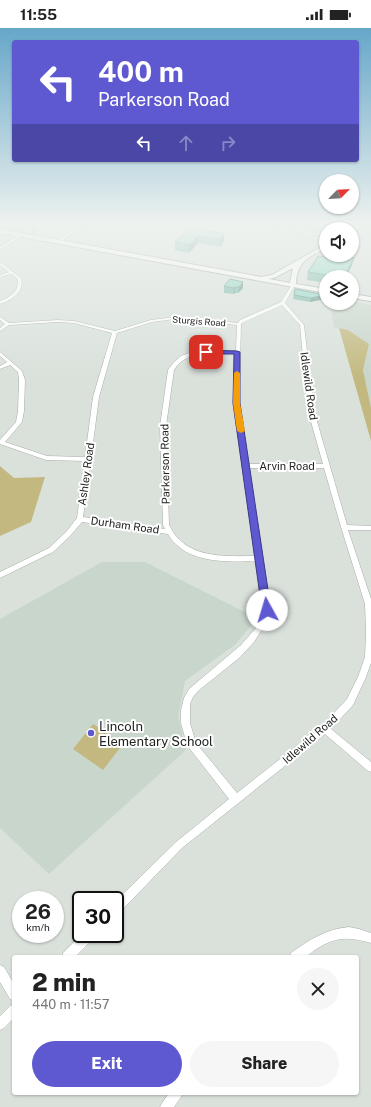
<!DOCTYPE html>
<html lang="en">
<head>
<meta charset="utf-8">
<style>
  :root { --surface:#fff; --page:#f6f6f6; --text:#222; --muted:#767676; --accent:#5e59d1 }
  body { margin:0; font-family:"Public Sans",sans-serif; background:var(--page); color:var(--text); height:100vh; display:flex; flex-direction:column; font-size:15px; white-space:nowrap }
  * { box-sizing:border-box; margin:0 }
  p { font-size:13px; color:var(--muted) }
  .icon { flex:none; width:22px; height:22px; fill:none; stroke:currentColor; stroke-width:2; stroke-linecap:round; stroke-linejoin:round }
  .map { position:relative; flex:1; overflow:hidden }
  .sheet { position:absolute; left:12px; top:927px; width:347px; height:140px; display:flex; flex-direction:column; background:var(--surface); border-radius:4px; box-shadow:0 1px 3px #0004 }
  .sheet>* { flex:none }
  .top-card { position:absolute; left:12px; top:12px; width:347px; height:122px; border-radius:4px; box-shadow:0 1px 3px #0004; background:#5e59d1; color:#fff; overflow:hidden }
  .needle { width:26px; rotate:66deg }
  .controls { position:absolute; left:319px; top:146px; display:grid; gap:8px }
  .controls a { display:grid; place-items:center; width:40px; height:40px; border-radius:50%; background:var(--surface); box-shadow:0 1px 3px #0004; font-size:20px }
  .speed { position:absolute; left:12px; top:863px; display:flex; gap:8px; font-size:20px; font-weight:700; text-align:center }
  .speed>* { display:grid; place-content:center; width:52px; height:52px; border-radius:50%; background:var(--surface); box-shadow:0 1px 3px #0004; line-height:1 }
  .speed small { font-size:10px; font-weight:400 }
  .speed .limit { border:2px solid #111; border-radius:6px; background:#fff; color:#111 }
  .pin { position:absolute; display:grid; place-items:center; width:34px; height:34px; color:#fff; margin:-17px; border-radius:8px; box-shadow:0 2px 6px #0006 }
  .me { position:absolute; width:44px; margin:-22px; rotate:354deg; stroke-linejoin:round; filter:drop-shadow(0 0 3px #0008) }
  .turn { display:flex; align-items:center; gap:14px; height:84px; padding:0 20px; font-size:18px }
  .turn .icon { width:52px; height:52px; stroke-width:2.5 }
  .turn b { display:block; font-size:28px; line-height:34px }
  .lanes { display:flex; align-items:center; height:38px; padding:0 20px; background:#0003; justify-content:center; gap:20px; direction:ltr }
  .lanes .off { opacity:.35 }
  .round { display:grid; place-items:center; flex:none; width:42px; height:42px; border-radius:21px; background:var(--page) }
  .headline { display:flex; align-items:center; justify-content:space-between; height:68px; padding:0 20px }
  h1 { font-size:24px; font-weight:800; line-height:30px }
  .action { display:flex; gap:8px; margin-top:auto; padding:8px 20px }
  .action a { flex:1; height:46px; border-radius:24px; background:var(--accent); color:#fff; font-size:16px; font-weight:800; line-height:46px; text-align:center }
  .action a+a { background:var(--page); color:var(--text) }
  .status { display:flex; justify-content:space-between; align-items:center; height:28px; padding:0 20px; background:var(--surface); direction:ltr }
  .status svg { height:11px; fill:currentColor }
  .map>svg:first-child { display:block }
  .built { fill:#c9d6cc }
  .green { fill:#c3b980 }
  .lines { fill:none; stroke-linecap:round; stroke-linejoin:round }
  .stream { stroke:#44949b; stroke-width:1.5 }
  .street-casing { stroke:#a7ada8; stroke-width:1 }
  .secondary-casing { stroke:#a7ada8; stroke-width:2 }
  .street { fill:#fff; fill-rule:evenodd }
  .secondary { fill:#fff; fill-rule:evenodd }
  .wall { fill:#78b8a8 }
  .shaded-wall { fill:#629688 }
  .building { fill:#8cd6c3; stroke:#629688 }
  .route { fill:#5e59d1; stroke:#3d3a88 }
  .slow { fill:#f59e0b }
  .poi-dot { fill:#5e59d1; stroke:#fff; stroke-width:1.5 }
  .labels { text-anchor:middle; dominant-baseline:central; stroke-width:4; stroke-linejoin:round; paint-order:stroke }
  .far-street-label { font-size:9px; fill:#212321; stroke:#fff }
  .street-label { font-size:11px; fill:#212321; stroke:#fff }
  .near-poi-label { font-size:13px; fill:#212321; stroke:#fff; text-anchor:start }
</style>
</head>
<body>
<div class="status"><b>11:55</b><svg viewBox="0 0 49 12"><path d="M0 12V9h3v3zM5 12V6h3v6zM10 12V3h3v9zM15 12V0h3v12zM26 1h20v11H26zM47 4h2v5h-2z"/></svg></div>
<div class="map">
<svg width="371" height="1079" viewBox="0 0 371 1079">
  <rect width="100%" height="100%" fill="#dae1db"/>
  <path class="built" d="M292 197H365L347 201 326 199 324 206Z
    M352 273 371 277V380L363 342 369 316 348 302 334 299 330 275H352Z
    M102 534H145L257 590 236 616 185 653 178 688 186 722 49 846 0 800V591Z"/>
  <path class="green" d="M339 300 348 302 369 316 363 342 371 380V413Z
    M0 438 14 450 45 449 31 494 0 508Z
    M93 696 123 716 103 742 73 721Z"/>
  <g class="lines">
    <path class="stream" d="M32 207 35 197"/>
    <g class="street-casing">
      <path id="street" d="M78 197H82L59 215H57V213Z
        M274 197H281L326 208V210Z
        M20 206 23 207 0 222V219Z
        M0 234 21 250C25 264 12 272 0 276V273C10 269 19 264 18 251L11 246 0 249V247L9 244 0 237Z
        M292 256 295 257 285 275 304 297 314 383 347 497 371 498V502H348L371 571V635L366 649 353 677 331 701 371 734V744L368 743 325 706 182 820 119 885 115 886V874L176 814 229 771 190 721 186 713 181 695V682L184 670 189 661 241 617 256 600 260 592 263 582 256 533C227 534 185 536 168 506L82 494 70 508 53 524 0 550V544L49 520 66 504 77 490 85 433 46 432 0 416V412L16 394 18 383 19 352 18 344 10 337 0 341V338L7 334 0 328V324L22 343 25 352 24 383 22 394 5 414 47 428 85 429 93 369 112 305 74 295 58 294 9 297 0 303V300L5 296 0 292V289L9 295 58 292 74 293 115 303 151 292 175 289 238 295 240 292 281 274ZM282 277 300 297 308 383 323 436H248L239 375 241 296 244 294ZM175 291 237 297 236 323 210 322 189 325 181 328 174 334 168 342 160 398 163 497 165 501 83 489 91 432 92 431 91 430 99 369 117 305 152 294ZM210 325H235L233 375 255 528C229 528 195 531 176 508 173 505 171 500 169 497L166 398 174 342C182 329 195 326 210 325ZM249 440H324L341 499 365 576 366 605 365 629 358 649 347 671 322 698 237 765 196 715 190 695V676L193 669 198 663 239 630 254 614 266 595 271 582Z
        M349 899 359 901 371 905V915C350 909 337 908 318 920 314 922 309 927 305 929 301 930 294 929 290 929L291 925C309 912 326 901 349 899Z
        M82 906H95L94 910 75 929H62L63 925Z
        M0 937 4 939 14 956V973L10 971 0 954Z
        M14 976V990L4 1000 0 1002V988L10 978Z
        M169 1065H183L181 1069 174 1079H160L162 1075Z"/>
    </g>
    <g class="secondary-casing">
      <path id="secondary" d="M357 197H363L352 205V201Z
        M0 201 261 249 272 247 326 216V220C308 230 297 233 296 256L326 261V265L0 205ZM293 240 290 255 269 251 276 249Z
        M352 266 371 269V273L352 270Z"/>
    </g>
    <use href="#street" class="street"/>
    <use href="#secondary" class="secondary"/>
  </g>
  <path class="wall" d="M205 200V203L224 213 220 219 198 215 189 225 175 222V214Z
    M354 230 352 237 346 249H326V255L307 252 308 244 336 231Z
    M230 251 243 260 238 265H235L234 266 224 265V258Z
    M295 261 324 271 310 274 293 271Z"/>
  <path class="shaded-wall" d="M224 206V213L220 219V211Z
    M198 208V215L189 225V217Z
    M354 230 352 237 346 249H344Z
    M243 254V260L238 265 239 259Z
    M235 259V265L234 266V260Z
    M325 267 324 271 310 274 311 270Z"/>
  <path class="building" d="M205 200 203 202 224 206 220 211 198 208 189 217 175 214 187 203Z
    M338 227 354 230 344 249H339L308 244 318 228 336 231Z
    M230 251 243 254 239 259H235L234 260 224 258Z
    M295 261 325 267 311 270 294 267Z"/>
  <linearGradient id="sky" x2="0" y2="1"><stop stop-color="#66a7c9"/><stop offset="0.56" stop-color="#eef2ef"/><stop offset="1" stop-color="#eef2ef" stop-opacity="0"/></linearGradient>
  <rect width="371" height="349" fill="url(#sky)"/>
  <path class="route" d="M204 322 237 323 240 324V375L271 582 270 584H263L262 582 233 375 234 326H206L204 325Z"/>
  <path class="slow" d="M237 343 240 345V375L245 403 241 405 237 403 233 375 234 345Z"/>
  <circle class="poi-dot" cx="91" cy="705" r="4"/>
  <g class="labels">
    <g class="far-street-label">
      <text transform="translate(199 293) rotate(4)">Sturgis Road</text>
    </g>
    <g class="street-label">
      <text transform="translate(309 358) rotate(82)">Idlewild Road</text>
      <text transform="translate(165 436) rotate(-91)">Parkerson Road</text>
      <text x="287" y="438">Arvin Road</text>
      <text transform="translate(86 446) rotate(-82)">Ashley Road</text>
      <text transform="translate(125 497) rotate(8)">Durham Road</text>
      <text transform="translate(310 711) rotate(-41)">Idlewild Road</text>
    </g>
    <g class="near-poi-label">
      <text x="99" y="698">Lincoln<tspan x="99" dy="15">Elementary School</tspan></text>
    </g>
  </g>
</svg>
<div class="controls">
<a><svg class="needle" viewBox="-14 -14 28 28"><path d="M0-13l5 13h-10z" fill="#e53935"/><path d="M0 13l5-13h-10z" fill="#767676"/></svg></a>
<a><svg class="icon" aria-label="sound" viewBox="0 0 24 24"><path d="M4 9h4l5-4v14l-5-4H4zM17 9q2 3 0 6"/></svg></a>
<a><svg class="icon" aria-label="layers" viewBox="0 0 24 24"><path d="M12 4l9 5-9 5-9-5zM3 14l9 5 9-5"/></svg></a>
</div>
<div class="speed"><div>26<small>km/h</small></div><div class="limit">30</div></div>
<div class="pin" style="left:206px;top:324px;background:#d93025"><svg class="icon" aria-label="arrive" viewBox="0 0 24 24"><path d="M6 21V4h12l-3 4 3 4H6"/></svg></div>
<svg class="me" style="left:267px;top:582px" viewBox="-20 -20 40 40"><circle r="19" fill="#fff"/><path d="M0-13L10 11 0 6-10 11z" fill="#5e59d1"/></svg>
<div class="top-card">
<div class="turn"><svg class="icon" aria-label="left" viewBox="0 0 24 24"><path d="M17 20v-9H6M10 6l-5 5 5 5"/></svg><div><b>400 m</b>Parkerson Road</div></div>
<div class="lanes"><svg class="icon" aria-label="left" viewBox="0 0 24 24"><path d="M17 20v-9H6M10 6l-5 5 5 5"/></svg><svg class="icon off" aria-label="ahead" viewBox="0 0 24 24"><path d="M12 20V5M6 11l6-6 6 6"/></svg><svg class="icon off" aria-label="right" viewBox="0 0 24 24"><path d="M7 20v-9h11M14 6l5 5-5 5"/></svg></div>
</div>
<section class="sheet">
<div class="headline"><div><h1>2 min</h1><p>440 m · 11:57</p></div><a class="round"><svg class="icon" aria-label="close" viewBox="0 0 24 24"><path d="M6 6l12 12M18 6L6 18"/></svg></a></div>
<div class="action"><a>Exit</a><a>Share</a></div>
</section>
</div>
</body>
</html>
